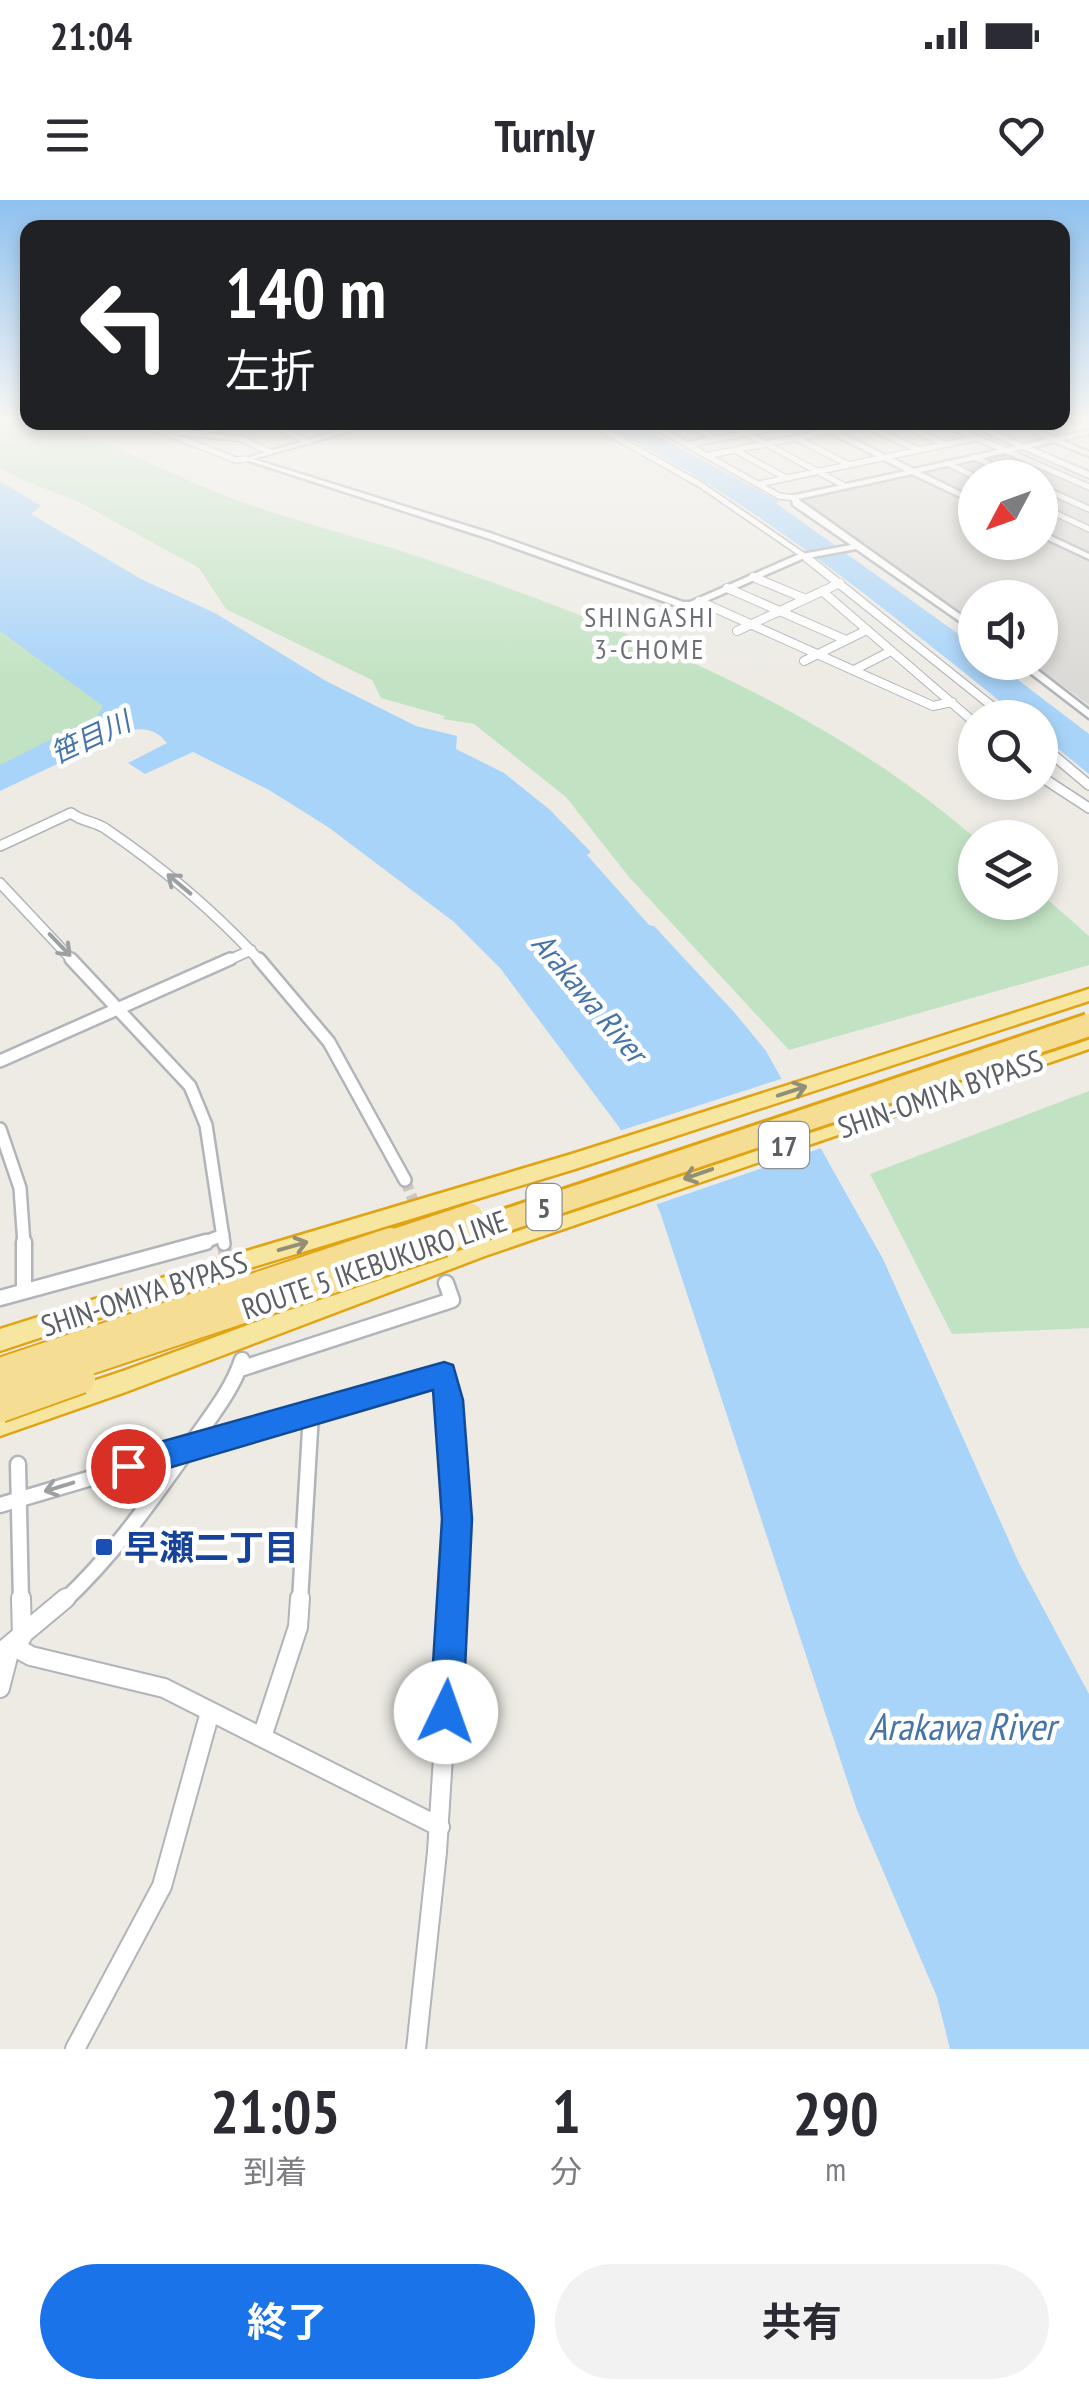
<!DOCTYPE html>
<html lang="ja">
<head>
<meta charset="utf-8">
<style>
  :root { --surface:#fff; --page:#f2f2f3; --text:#2b2b33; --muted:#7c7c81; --accent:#1a73e8 }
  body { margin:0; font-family:"PT Sans Narrow","Noto Sans JP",sans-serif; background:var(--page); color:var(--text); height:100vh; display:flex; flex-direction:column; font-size:38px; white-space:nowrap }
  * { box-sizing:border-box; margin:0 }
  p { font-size:32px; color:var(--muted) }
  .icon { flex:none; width:55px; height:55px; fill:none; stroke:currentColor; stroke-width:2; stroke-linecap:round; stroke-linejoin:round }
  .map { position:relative; height:1849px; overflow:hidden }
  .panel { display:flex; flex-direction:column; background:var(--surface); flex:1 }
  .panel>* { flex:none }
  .banner { position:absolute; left:20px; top:20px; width:1050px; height:210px; border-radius:20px; box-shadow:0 5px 15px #0003; background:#202124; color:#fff; overflow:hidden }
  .needle { width:65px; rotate:229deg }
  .tools { position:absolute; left:958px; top:260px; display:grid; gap:20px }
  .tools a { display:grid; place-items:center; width:100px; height:100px; border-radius:50%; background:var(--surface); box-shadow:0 5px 15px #0003; font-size:50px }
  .pin { position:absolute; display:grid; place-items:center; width:85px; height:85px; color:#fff; margin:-42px; border:5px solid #fff; border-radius:50%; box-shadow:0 2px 10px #0007 }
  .me { position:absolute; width:110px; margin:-55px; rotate:3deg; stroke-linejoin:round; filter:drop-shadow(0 0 8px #0008) }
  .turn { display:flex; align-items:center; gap:35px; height:210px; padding:0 40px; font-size:45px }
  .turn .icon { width:130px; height:130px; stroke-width:2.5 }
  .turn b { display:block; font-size:70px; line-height:85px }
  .eta { display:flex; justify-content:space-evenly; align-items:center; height:170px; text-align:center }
  .eta b { font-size:60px; font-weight:700; line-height:70px }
  .primary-button { display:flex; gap:20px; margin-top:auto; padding:20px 40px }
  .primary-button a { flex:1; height:115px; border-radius:60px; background:var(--accent); color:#fff; font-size:40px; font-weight:700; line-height:115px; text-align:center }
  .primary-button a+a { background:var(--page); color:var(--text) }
  .status { display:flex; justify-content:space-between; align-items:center; height:70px; padding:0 50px; background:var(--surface); direction:ltr }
  .status svg { height:28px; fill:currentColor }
  header { display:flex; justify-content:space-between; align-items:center; height:130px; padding:0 40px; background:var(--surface); font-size:45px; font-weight:700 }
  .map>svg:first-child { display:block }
  .industrial { fill:#dcdad6; fill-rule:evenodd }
  .green { fill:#c2e3c3 }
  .water { fill:#a9d4f9 }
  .pier { fill:#edebe4 }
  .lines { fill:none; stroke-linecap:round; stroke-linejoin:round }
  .minor-tunnel-far1 { stroke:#c9c8c4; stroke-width:11; stroke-dasharray:11 5; stroke-linecap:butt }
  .minor-tunnel { stroke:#c9c8c4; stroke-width:14; stroke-dasharray:14 8; stroke-linecap:butt }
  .minor-far5-casing { stroke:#b1b4b8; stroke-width:8 }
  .minor-far4-casing { stroke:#b1b4b8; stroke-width:10 }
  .minor-far3-casing { stroke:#b1b4b8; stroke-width:12 }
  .minor-far2-casing { stroke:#b1b4b8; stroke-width:16 }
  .minor-far1-casing { stroke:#b1b4b8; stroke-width:19 }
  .minor-casing { stroke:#b1b4b8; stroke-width:22 }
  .tertiary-casing { stroke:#b1b4b8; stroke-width:5 }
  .secondary-casing { stroke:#b0b3b8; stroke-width:4 }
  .trunk-casing { stroke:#e1a311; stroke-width:5 }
  .minor-far5 { stroke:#fff; stroke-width:5 }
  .minor-far4 { stroke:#fff; stroke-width:8 }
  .minor-far3 { stroke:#fff; stroke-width:9 }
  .minor-far2 { stroke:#fff; stroke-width:11 }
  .minor-far1 { stroke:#fff; stroke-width:14 }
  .minor { stroke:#fff; stroke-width:18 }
  .tertiary { fill:#fff; fill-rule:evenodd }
  .secondary { fill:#fff; fill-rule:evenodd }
  .trunk { fill:#f7e6a0; fill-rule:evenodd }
  .rail { stroke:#b2b3b3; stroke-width:2.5; stroke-dasharray:1 6; stroke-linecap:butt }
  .motorway-bridge-far1-casing { stroke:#e1a311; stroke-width:28; stroke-linecap:butt }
  .motorway-bridge-casing { stroke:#e1a311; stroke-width:32; stroke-linecap:butt }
  .motorway-bridge-far1 { stroke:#f5de93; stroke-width:22 }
  .motorway-bridge { stroke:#f5de93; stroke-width:28 }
  .oneway { stroke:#9d9fa1 }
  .oneway2 { stroke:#928e78 }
  .route { fill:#1a73e8; stroke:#114b97; stroke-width:2.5 }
  .transit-dot { fill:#1a4fb4; stroke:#fff; stroke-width:4 }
  .labels { text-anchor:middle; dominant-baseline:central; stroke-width:9; stroke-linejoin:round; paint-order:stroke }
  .far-neighbourhood-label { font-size:28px; letter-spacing:2.5px; fill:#6d7175; stroke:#fff }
  .far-water-label { font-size:28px; font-style:italic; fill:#4775a9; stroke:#fff }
  .shield { fill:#fff; stroke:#8d8f92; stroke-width:2.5 }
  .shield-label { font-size:28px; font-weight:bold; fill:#5c5f63 }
  .street-label { font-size:30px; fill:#5c5f63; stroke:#fff }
  .water-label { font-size:32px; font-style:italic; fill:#4775a9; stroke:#fff }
  .near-transit-label { font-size:35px; font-weight:bold; fill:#164399; stroke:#fff; text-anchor:start }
  .near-water-label { font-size:38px; font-style:italic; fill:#4775a9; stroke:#fff }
</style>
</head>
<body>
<div class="status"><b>21:04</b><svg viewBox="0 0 49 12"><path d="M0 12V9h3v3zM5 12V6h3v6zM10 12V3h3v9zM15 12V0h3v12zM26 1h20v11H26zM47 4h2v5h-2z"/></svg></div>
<header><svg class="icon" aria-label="menu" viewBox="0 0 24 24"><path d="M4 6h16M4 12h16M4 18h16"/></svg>Turnly<svg class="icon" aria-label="heart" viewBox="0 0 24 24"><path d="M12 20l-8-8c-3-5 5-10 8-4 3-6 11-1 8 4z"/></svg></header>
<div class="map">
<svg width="1089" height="1849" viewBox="0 0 1089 1849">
  <rect width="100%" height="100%" fill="#edebe4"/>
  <path class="industrial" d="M1006 254 1089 289V505L1031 463 1040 462V398H975V422L802 302 804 298ZM975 278H1040V342H975Z"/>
  <path class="green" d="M0 218C74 218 162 273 237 300 307 326 377 341 446 366 632 431 824 507 975 638V702H1040V693L1089 736V765L789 850 629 677 566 597 474 524 443 519 445 516 381 498 372 480 226 409 199 368 77 301 20 279 0 267Z
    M0 366 180 495 0 572Z
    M1089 891V1128L952 1134 870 974Z"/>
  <path class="water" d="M598 223H633L779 301 776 303 975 446V462L996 463 1089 534V574L1040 534V518L1020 517C882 407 750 296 598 223Z
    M0 281 41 306 31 314 141 379 215 413 326 481 416 526 457 536 456 549 504 573 549 609 591 652 587 655 649 725 654 726 734 812 766 851 883 1059 1019 1363 1089 1494V1849H950L937 1797 857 1610 660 1012 619 927 500 768 454 722 328 627 269 590 193 552 145 574 128 563 167 543C156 529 144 527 127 531L0 591V565L97 516 103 506 0 431Z"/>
  <path class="pier" d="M787 877 827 946 652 1006 616 932Z"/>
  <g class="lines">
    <path class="minor-tunnel-far1" d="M405 980 426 1032"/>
    <path class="minor-tunnel" d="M224 1045 232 1095"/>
    <g class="minor-far5-casing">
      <path id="minor-far5" d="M138 222 236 260 246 259
        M266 222 308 242
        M589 222 701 285 810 360
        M647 222 779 296 794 298
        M685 222 715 239
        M725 222 843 285
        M898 222 944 244
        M940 222 1089 287
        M1014 222 1055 240
        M238 223 252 230
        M865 225 919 250
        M152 229 242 239 270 252
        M796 238 849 265
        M691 244 804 222
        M735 250 786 278
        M710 255 875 222
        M974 257 1019 278
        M947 263 978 278
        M759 284 976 238
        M1040 287 1089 309
        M1040 306 1089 329"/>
    </g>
    <g class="minor-far4-casing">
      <path id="minor-far4" d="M807 358 1007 518
        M753 377 806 399
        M727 388 846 440
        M822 391 975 523
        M699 401 933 506 952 502
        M737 431 840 383
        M804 461 867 430
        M854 470 891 451"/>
    </g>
    <g class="minor-far3-casing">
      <path id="minor-far3" d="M1040 544 1089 585
        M1040 576 1089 608
        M0 646 71 613C82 622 95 621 106 629 162 667 215 712 261 762
        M0 683 74 762
        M225 762 251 750"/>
    </g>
    <g class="minor-far2-casing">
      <path id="minor-far2" d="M71 759 190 886 206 925 224 1044
        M259 759 329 842 405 980
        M0 861 230 759
        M0 929 20 988 24 1044
        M200 1044 223 1035"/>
    </g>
    <g class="minor-far1-casing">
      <path id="minor-far1" d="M24 1042V1091
        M0 1098 206 1042
        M240 1169 452 1100 446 1083
        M18 1264 21 1401
        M0 1305 444 1174 456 1279 453 1401
        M64 1401C115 1354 155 1295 195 1239 213 1213 232 1190 242 1160
        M300 1401 311 1213"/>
    </g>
    <g class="minor-casing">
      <path id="minor" d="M21 1398 22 1437
        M11 1445 31 1456 164 1488 440 1627
        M0 1453 66 1398
        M0 1488 11 1445
        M262 1537 298 1427 300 1398
        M75 1849 162 1686 210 1512
        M416 1849 437 1652 453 1398"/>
    </g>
    <g class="tertiary-casing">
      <path id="tertiary" d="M232 222H244L201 235 198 233Z
        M369 222H381L253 259 493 334 683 402H690L797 355 851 345 793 305 791 296 906 271 809 222H818L914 269 1089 230V234L1061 240 1089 252V256L1054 242 920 272 975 299V304L912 274 798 299 975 425V432L856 349 802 359 695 406 682 408 487 338 243 259Z
        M1040 331 1089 354V359L1040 336Z
        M1016 462H1027L1089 510V518Z"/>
    </g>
    <g class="secondary-casing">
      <path id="secondary" d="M962 222H973L1089 272V278Z"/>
    </g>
    <g class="trunk-casing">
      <path id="trunk" d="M1089 789V801L575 969 253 1067 0 1151V1129L253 1049 575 953Z
        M1089 835V849L485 1056 123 1193 0 1236V1212L123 1171 479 1040Z"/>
    </g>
    <use href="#minor-far5" class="minor-far5"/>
    <use href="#minor-far4" class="minor-far4"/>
    <use href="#minor-far3" class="minor-far3"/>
    <use href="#minor-far2" class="minor-far2"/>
    <use href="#minor-far1" class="minor-far1"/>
    <use href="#minor" class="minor"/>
    <use href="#tertiary" class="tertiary"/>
    <use href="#secondary" class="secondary"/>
    <use href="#trunk" class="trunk"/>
    <path class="rail" d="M950 222 1089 283"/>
    <g class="motorway-bridge-far1-casing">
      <path id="motorway-bridge-far1" d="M383 1044 471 1015
        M435 1044 1089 825"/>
    </g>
    <g class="motorway-bridge-casing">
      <path id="motorway-bridge" d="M0 1172 391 1042
        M0 1190 443 1042
        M0 1208 81 1179"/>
    </g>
    <use href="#motorway-bridge-far1" class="motorway-bridge-far1"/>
    <use href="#motorway-bridge" class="motorway-bridge"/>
  </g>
  <defs><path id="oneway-shaft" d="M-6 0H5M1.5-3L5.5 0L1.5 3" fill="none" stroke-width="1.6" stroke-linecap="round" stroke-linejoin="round" transform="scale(2.5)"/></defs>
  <g class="oneway">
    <use href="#oneway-shaft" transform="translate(179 684) rotate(-140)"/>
    <use href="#oneway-shaft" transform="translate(60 745) rotate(46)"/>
    <use href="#oneway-shaft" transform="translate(59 1287) rotate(163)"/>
  </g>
  <g class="oneway2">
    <use href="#oneway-shaft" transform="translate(792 891) rotate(-18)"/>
    <use href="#oneway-shaft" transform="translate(698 974) rotate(161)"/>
    <use href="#oneway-shaft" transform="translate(293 1046) rotate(-16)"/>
  </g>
  <linearGradient id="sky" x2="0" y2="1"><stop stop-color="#8fc1ef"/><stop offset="0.46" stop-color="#f7f6f3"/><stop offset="1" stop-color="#f7f6f3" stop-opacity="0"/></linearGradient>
  <rect width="1089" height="477" fill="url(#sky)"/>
  <path class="route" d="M444 1162 453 1165 463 1200 472 1319 463 1512 458 1523 446 1528 435 1523 430 1512 442 1319 433 1190 128 1280 118 1276 113 1266 118 1255 128 1251Z"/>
  <rect class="transit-dot" x="94" y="1337" width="20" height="20" rx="5"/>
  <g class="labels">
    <g class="far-neighbourhood-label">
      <text x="650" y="416">SHINGASHI<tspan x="650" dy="32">3-CHOME</tspan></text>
    </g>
    <g class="far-water-label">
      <text transform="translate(90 537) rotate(-25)">笹目川</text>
    </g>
    <g class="shield">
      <rect x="759" y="922" width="50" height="46" rx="8"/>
      <rect x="526.5" y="984" width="35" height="46" rx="8"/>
    </g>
    <g class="shield-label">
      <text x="784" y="945">17</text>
      <text x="544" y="1007">5</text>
    </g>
    <g class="street-label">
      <text transform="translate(940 893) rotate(-19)">SHIN-OMIYA BYPASS</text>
      <text transform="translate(374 1064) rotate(-19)">ROUTE 5 IKEBUKURO LINE</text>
      <text transform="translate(144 1093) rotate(-18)">SHIN-OMIYA BYPASS</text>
    </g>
    <g class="water-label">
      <text transform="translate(590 797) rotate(50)">Arakawa River</text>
    </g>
    <g class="near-transit-label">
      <text x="124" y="1347">早瀬二丁目</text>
    </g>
    <g class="near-water-label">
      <text x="962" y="1525">Arakawa River</text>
    </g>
  </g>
</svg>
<div class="tools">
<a><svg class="needle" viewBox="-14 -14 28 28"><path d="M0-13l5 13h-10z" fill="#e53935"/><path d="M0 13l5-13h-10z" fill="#7c7c81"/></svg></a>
<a><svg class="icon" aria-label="sound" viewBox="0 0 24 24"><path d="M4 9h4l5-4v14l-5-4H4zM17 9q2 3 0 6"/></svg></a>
<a><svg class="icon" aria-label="search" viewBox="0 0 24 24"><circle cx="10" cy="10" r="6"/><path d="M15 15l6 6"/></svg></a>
<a><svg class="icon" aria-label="layers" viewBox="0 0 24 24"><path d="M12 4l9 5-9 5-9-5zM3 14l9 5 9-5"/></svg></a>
</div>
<div class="pin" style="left:128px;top:1266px;background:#d93025"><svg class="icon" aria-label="arrive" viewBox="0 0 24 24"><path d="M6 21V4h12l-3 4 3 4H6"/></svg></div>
<svg class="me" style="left:446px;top:1512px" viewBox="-20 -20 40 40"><circle r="19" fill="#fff"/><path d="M0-13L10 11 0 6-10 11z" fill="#1a73e8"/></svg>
<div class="banner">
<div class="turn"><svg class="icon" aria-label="left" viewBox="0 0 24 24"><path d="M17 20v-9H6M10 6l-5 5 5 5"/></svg><div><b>140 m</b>左折</div></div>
</div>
</div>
<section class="panel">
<div class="eta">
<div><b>21:05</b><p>到着</p></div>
<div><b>1</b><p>分</p></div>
<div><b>290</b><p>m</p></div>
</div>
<div class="primary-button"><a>終了</a><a>共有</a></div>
</section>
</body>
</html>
